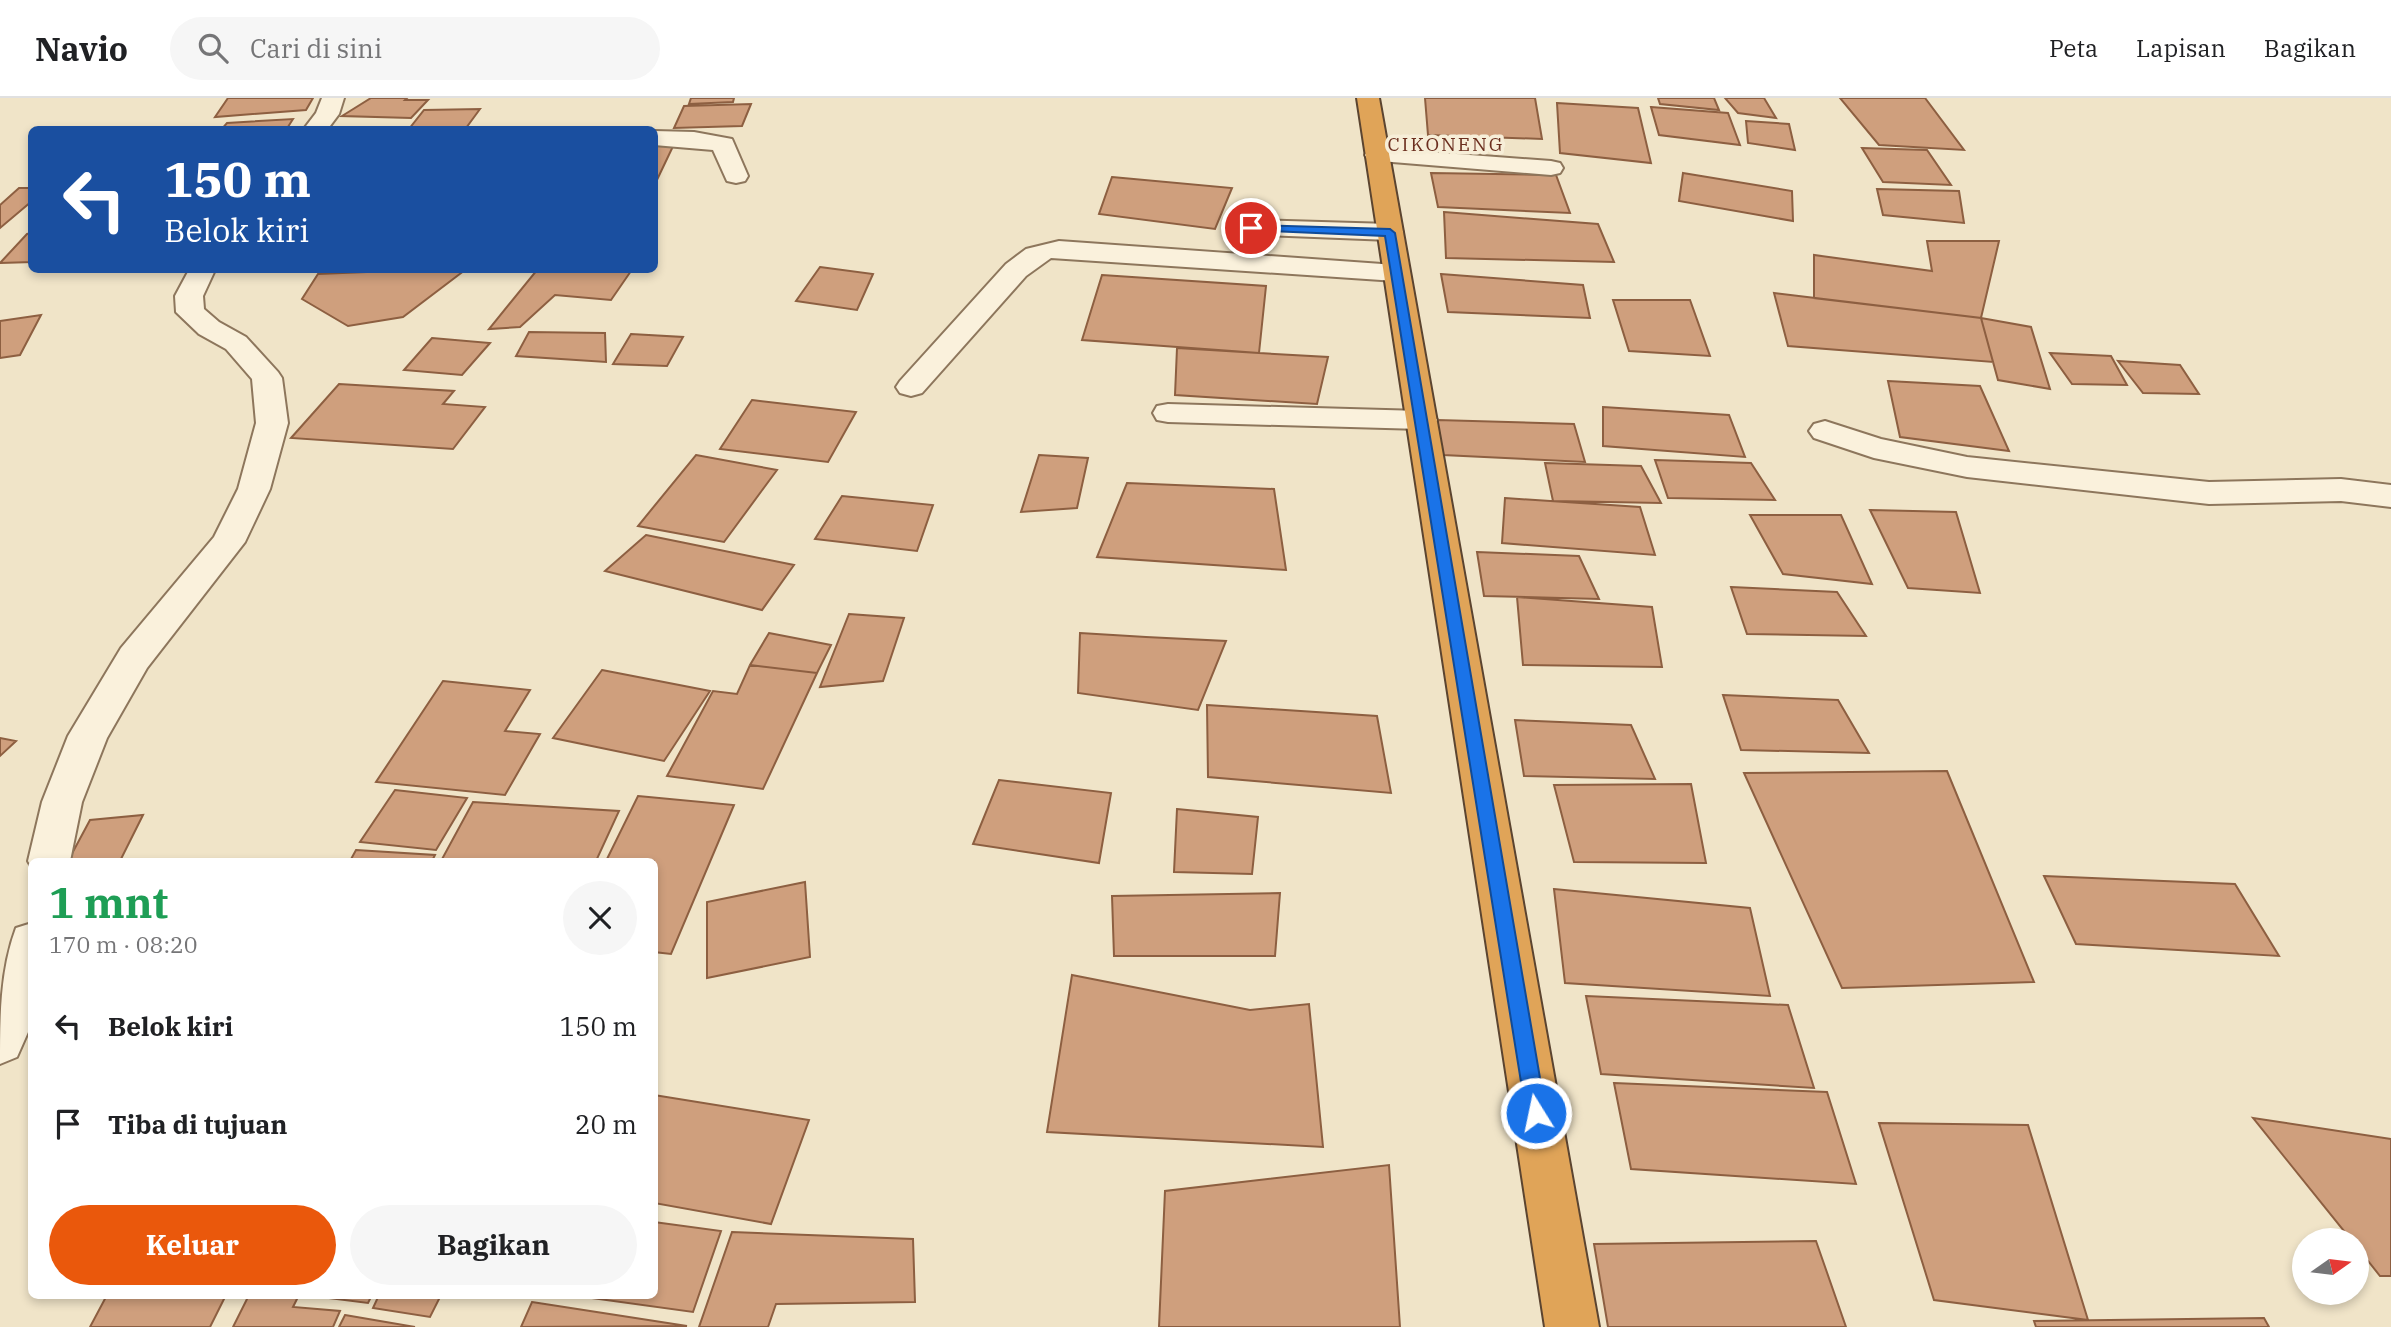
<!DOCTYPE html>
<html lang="id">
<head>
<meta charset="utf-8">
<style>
  :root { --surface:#fff; --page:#f6f6f6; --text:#202124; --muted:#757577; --line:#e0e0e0; --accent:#ea580c }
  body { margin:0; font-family:"IBM Plex Serif",serif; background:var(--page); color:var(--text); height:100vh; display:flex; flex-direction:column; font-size:26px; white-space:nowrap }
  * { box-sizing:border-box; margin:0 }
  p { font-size:23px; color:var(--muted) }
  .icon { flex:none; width:38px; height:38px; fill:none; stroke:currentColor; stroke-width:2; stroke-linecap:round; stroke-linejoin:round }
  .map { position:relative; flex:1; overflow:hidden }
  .drawer { position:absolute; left:28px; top:760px; width:630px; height:441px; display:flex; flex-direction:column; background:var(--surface); border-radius:10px; box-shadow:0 4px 10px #0003 }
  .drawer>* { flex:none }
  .hud { position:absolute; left:28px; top:28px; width:630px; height:147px; border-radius:10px; box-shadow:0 4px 10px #0003; background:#1a4fa0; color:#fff; overflow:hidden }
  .needle { width:46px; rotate:76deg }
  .tools { position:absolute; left:2292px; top:1130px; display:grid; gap:14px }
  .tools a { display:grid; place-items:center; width:77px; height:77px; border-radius:50%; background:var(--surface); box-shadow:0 4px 10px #0003; font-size:35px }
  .pin { position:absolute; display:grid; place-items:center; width:60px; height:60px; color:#fff; margin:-30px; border:4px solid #fff; border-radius:50%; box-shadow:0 2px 7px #0007 }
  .me { position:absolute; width:77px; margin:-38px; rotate:350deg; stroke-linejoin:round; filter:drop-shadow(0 0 5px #0008) }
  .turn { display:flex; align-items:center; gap:24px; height:147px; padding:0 21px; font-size:32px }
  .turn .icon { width:91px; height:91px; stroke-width:2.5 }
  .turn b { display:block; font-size:49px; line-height:60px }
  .round { display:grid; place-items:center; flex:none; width:74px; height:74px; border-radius:37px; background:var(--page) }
  .head { display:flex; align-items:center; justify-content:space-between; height:119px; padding:0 21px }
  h1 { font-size:42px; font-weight:800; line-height:52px; color:#1e9e55 }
  .action { display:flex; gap:14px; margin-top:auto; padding:14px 21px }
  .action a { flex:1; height:80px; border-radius:42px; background:var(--accent); color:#fff; font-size:28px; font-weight:800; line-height:80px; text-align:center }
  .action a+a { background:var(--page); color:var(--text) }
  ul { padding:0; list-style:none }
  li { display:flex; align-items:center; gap:21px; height:98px; padding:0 21px }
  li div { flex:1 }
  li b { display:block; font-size:26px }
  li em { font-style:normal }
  header { display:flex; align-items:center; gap:42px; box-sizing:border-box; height:98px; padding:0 35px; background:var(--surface); border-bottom:2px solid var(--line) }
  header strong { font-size:33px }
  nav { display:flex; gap:38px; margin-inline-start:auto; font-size:24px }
  .search { width:490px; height:63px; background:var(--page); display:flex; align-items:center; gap:18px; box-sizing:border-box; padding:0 24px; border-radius:38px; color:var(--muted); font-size:26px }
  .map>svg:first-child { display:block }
  .building { fill:#cf9f7d; stroke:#8d5f41; stroke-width:2 }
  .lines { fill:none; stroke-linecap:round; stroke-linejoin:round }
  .minor-casing { stroke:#8d765c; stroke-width:4 }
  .highway-casing { stroke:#5b4430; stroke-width:4 }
  .minor { fill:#faf1dc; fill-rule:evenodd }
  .highway { fill:#e0a458; fill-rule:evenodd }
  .route { fill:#1a73e8; stroke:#114b97; stroke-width:2 }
  .labels { text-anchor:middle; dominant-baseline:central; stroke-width:7; stroke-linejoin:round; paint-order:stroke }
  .far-quarter-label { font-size:19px; letter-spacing:2px; fill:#6b2e1e; stroke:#f7eed8 }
</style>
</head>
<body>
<header>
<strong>Navio</strong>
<div class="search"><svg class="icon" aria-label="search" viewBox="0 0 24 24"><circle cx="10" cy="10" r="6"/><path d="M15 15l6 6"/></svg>Cari di sini</div>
<nav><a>Peta</a><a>Lapisan</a><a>Bagikan</a></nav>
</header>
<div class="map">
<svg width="2391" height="1229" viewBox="0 0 2391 1229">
  <rect width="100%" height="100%" fill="#f0e4c8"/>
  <path class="building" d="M228 0H313L306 12 215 19Z
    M371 0H407L405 2H428L411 20 342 18Z
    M691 0H734L733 4 689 6Z
    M1425 0H1535L1542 41 1428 37Z
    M1658 0H1714L1719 12 1660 6Z
    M1725 0H1764L1776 20 1738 15Z
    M1840 0H1925L1964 52 1879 47Z
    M1557 5 1638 10 1651 65 1560 55Z
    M751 6 742 28 674 30 684 8Z
    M1651 9 1728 15 1740 47 1659 37Z
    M480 11 466 30 409 31 424 12Z
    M293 21 286 32H221L227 25Z
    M1746 23 1789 26 1795 52 1748 45Z
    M676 42 656 84H654V43Z
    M1862 50 1927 52 1951 87 1883 84Z
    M1431 75 1556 77 1570 115 1438 109Z
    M1683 75 1792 93 1793 123 1679 103Z
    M1112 79 1232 90 1215 131 1099 116Z
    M19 90H32V103L0 130V107Z
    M1877 91 1959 93 1964 125 1883 117Z
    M1444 114 1598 126 1614 164 1446 160Z
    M32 135V164L0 165 27 136Z
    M1927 143H1999L1981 220 1814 200V157L1932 173Z
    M820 169 873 176 857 212 796 203Z
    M416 172H465L403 219 348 228 302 201 318 176Z
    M537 172H608L631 173 611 202 555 197 520 229 489 231Z
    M1441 176 1583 187 1590 220 1448 214Z
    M1102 177 1266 188 1259 255 1082 242Z
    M1774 195 1981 220 1993 264 1788 248Z
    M1613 202H1690L1710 258 1629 253Z
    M41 217 20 257 0 260V223Z
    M1981 220 2031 229 2050 291 1998 282Z
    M529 234 605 235 606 264 516 258Z
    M631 236 683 239 667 268 613 266Z
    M432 240 490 245 462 277 404 272Z
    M1177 250 1259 255 1328 259 1317 306 1175 297Z
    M2050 255 2111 258 2127 287 2072 286Z
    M2118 263 2180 267 2199 296 2143 295Z
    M1888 283 1980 288 2009 353 1900 339Z
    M339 286 454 293 443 306 485 309 453 351 291 340Z
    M752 302 856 314 828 364 720 351Z
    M1603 309 1729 317 1745 359 1603 348Z
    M1437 322 1574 326 1585 364 1443 357Z
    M696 357 777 372 724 444 638 428Z
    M1039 357 1088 360 1077 410 1021 414Z
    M1655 362 1751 365 1775 402 1668 400Z
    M1545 365 1641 368 1661 405 1553 403Z
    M1127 385 1274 391 1286 472 1097 459Z
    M842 398 933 407 917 453 815 441Z
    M1505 400 1640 409 1655 457 1502 445Z
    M1870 412 1956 414 1980 495 1908 490Z
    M1750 417H1841L1872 486 1783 476Z
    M646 437 794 467 762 512 605 473Z
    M1477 454 1579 458 1599 501 1484 498Z
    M1731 489 1837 494 1866 538 1747 536Z
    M1517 499 1652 509 1662 569 1523 567Z
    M849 516 904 520 883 583 820 589Z
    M769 535 831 547 817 575 750 567Z
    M1080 535 1146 539 1226 543 1198 612 1078 595Z
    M750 567 817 575 763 691 667 678 713 593 737 596Z
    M602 572 710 593 664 663 553 640Z
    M443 583 530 592 505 633 540 636 505 697 376 684Z
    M1723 597 1838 602 1869 655 1741 652Z
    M1207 607 1377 618 1391 695 1208 679Z
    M1515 622 1631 627 1655 681 1524 678Z
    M0 640 16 643 0 658Z
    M1947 673 2034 884 1842 890 1744 675Z
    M999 682 1111 695 1099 765 973 746Z
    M1691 686 1706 765 1574 764 1554 687Z
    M395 692 467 700 436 752 360 744Z
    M638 698 734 707 671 856 654 854V763H606Z
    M473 704 619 713 596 763H441Z
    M1177 711 1258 719 1252 776 1174 774Z
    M143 717 120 763H68L90 722Z
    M356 752 435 757 432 763H350Z
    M2044 778 2235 786 2279 858 2076 846Z
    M805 784 810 859 707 880V804Z
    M1554 791 1750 810 1770 898 1565 885Z
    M1280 795 1275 858H1114L1112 798Z
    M1072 877 1250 912 1309 906 1323 1049 1047 1034Z
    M1586 898 1788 907 1814 990 1601 976Z
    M1614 985 1827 994 1856 1086 1631 1071Z
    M654 997 809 1022 771 1126 654 1105Z
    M2253 1020 2391 1041V1178H2380L2357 1149V1143H2352Z
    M1879 1025 2028 1027 2088 1222 1934 1202Z
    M1389 1067 1400 1229H1159L1165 1093Z
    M654 1124 721 1133 693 1214 570 1197H654Z
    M732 1134 913 1141 915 1204 776 1206 768 1229H699Z
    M1816 1143 1846 1229H1608L1594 1146Z
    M107 1197H226L210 1229H90Z
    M249 1197H299L293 1209 340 1213 333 1229H233Z
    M305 1197H372L368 1205Z
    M379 1197H441L430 1219 373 1210Z
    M532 1204 687 1228 521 1229Z
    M345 1217 415 1229H339Z
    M2264 1220 2269 1229H2036L2034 1223Z"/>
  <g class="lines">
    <g class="minor-casing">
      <path id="minor" d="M322 0H344L339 16 327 32H303L316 15Z
        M654 33 694 34 732 41 748 78 745 83 736 85 727 83 713 52 654 47Z
        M1377 50 1551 63 1560 65 1563 70 1560 75 1551 77 1368 62 1365 57 1368 52Z
        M1251 122 1390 126 1399 128 1403 134 1399 140 1390 142 1242 136 1238 130 1242 124Z
        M1059 143 1396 167 1406 169 1410 175 1406 181 1396 183 1051 160 1026 178 922 295 911 298 900 295 896 289 900 283 1006 166 1026 151Z
        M189 172H215L203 198 204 211 219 224 246 239 278 274 282 280 288 325 270 391 245 444 147 570 107 640 82 704 70 763H32V770L28 763 42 704 68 638 121 550 214 439 238 391 256 325 252 281 226 251 199 236 176 214 175 198Z
        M1168 306 1421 313 1432 315 1437 322 1432 329 1421 331 1168 324 1157 322 1153 315 1157 308Z
        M1825 323 1881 341 1967 359 2209 384 2341 381 2391 387V409L2341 403 2209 406 1967 379 1874 360 1814 340 1809 333 1814 326Z
        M32 825V925L17 959 0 966C0 920 0 873 16 830Z"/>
    </g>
    <g class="highway-casing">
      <path id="highway" d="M1357 0H1379L1599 1229H1545Z"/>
    </g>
    <use href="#minor" class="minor"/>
    <use href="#highway" class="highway"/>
  </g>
  <path class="route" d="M1251 127 1390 131 1395 135 1546 1015 1543 1022 1536 1025 1529 1022 1526 1015 1385 138 1247 132 1245 130Z"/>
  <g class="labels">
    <g class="far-quarter-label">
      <text x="1446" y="46">CIKONENG</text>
    </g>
  </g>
</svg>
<div class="tools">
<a><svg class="needle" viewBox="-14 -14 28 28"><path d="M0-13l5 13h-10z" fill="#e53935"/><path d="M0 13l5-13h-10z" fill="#757577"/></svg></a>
</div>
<div class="pin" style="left:1251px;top:130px;background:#d93025"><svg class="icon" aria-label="arrive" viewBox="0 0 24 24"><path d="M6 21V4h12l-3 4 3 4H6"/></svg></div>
<svg class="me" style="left:1536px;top:1015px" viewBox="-20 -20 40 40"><circle r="17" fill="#1a73e8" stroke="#fff" stroke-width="3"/><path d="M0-11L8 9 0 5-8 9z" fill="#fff"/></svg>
<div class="hud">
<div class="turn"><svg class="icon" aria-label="left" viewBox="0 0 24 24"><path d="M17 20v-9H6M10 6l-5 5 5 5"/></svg><div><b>150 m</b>Belok kiri</div></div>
</div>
<section class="drawer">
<div class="head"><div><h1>1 mnt</h1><p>170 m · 08:20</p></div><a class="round"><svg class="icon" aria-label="close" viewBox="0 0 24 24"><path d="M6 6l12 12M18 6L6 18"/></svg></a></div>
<ul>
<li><svg class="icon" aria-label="left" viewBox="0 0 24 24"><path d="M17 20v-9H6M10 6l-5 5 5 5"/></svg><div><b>Belok kiri</b></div><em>150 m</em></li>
<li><svg class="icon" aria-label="arrive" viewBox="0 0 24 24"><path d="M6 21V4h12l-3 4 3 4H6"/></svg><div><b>Tiba di tujuan</b></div><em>20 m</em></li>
</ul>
<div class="action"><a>Keluar</a><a>Bagikan</a></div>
</section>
</div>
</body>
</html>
